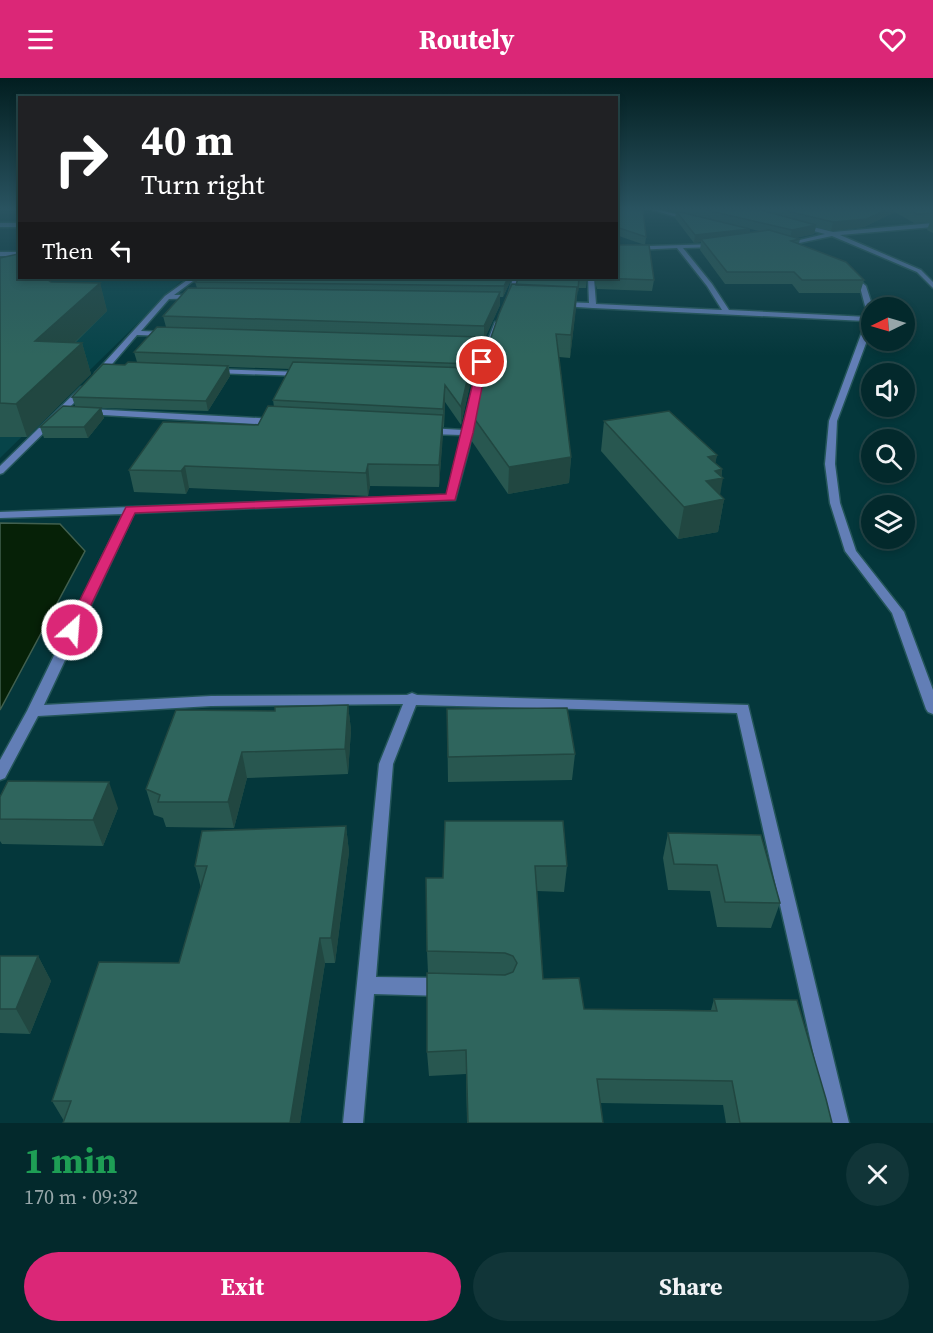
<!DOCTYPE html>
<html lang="en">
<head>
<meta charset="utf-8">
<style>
  :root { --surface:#03292c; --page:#113538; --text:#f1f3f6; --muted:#97a6a9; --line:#244548; --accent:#db2777 }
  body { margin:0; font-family:"Source Serif 4",serif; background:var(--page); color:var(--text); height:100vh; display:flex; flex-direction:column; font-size:22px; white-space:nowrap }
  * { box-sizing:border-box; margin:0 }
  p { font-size:20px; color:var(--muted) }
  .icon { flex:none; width:33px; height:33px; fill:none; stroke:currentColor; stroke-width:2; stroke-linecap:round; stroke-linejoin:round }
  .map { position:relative; height:1045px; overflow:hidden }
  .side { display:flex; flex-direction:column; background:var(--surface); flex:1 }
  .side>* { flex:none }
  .banner { position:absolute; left:18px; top:18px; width:600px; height:183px; border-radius:0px; box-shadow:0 3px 9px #0003,0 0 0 2px var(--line); background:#202124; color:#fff; overflow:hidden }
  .needle { width:39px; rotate:265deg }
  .controls { position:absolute; left:861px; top:219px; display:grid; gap:12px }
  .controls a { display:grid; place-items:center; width:54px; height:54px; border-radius:50%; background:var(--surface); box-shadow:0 3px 9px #0003,0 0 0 2px var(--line); font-size:30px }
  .pin { position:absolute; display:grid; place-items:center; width:51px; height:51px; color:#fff; margin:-26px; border:3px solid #fff; border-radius:50%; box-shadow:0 2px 6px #0007 }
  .me { position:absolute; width:66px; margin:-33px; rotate:26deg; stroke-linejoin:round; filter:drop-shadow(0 0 4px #0008) }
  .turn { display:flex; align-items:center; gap:21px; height:126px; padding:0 24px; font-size:27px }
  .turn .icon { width:78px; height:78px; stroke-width:2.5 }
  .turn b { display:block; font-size:42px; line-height:51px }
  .then { display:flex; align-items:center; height:57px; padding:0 24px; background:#0003; gap:12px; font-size:22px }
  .round { display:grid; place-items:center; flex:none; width:63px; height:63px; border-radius:32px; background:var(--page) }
  .headline { display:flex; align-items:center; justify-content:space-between; height:102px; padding:0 24px }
  h1 { font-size:36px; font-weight:700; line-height:45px; color:#1e9e55 }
  .button { display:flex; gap:12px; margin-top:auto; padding:12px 24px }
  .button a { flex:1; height:69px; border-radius:36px; background:var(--accent); color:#fff; font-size:24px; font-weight:700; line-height:69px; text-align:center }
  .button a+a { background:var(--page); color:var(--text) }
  header { display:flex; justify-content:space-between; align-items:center; height:78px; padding:0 24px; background:var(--accent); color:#fff; font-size:27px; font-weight:700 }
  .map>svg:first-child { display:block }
  .built { fill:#074449 }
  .water { fill:#062107; stroke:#41604f; stroke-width:1.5 }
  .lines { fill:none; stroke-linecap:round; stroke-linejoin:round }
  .street-casing { stroke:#245559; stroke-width:3 }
  .street { fill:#627eb6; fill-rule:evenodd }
  .wall { fill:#285750; fill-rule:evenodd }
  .shaded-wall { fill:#214741 }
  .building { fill:#2f655d; stroke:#214741; stroke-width:1.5 }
  .route { fill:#db2777; stroke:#8e194d; stroke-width:1.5 }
</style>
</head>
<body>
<header><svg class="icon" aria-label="menu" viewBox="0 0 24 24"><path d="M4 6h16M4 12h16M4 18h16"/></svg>Routely<svg class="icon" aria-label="heart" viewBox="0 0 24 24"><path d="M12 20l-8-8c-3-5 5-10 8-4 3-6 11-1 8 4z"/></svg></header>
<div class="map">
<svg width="933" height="1045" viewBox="0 0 933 1045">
  <rect width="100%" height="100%" fill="#04373b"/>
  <path class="built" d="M19 178 20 200H184L0 380V179Z"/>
  <path class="water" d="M0 445 60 446 85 473 0 632Z"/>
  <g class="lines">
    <g class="street-casing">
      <path id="street" d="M652 132H660L695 141 692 143Z
        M0 145H20V149H0Z
        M933 145V149L840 157 921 192 933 204V210L917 194 832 158 790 167 787 165 825 156 799 149 801 146 833 154Z
        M718 166 716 169 683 170 712 206 729 232 868 239 860 209 847 197 852 196 866 208 873 230H872V249L837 343 835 386 840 425 856 473 904 534 933 612V636L928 634 926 631 892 535 845 473 830 425 825 386 829 343 866 243 593 230 562 228 558 226 562 224 589 225 588 200H594L596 226 722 232 707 208 677 170 616 173V169Z
        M0 174H20V178H0Z
        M190 200H197L174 217H196L198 218V220L169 221 141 253 166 254H169V258L137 257 101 299H95V295L165 218Z
        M513 200H519L513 223 510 225 507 223Z
        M495 244 502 246 487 285 469 370 455 422 134 435 44 627 211 618 407 617 412 615 417 617 748 627 849 1045H829L737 635 416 627 393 686 376 899 442 900 449 903 451 909 449 915 442 918 374 916 363 1045H343L379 686 403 626 211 628 38 638 5 700 0 702V682L27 633 123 436 0 440V434L447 417 462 357 427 356 422 353 427 350 464 352 479 285Z
        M212 291 302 294 306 296 302 298 215 295H212Z
        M81 309 88 311 3 395 0 396V388Z
        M89 331 275 341 279 344 275 347 86 336 85 334Z"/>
    </g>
    <use href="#street" class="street"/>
  </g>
  <path class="wall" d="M616 132 646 159 645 167 616 157Z
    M669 132H933V155L927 152 930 144 914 145 895 134 864 149 831 153 816 149 814 156 795 160 800 161 799 166 864 202 860 215H799L792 206H725L700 172 701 164 694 165 675 140 676 134ZM746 150 759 153 749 155 750 151Z
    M0 180 51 204 100 205 107 233 75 265H82L91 296 27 359H0Z
    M200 200H512L503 219H500V227L484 262H481V270L472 298H470V307L461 347 445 324 444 349H443L439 409 370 408 368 418 189 410 186 416 134 414 129 392 258 347 274 329 273 322 290 291 229 289 230 298 208 333 101 330 104 340 88 360H44L40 349 75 328 72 319 125 287 137 284 134 274 166 249 163 238 197 210 195 204Z
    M518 200H587L586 210H578L570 280 559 279 571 379 569 405 508 416 471 362V336L474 333V327Z
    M594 200H616L654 202 652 213 597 211Z
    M604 343 717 377 715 385 722 391 720 417 724 421 718 454 678 461 601 373Z
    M348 627 351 652 348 696 247 700 234 750 166 749 163 740 154 737 146 711 275 633Z
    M447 631 575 676 572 702 448 704Z
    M0 719 118 730 103 768 2 766 0 763Z
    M445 743 567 788 564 814 537 813 543 901 584 931 711 932 714 921 832 1045H726L723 1027 600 1025 603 1045H467L466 996 429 998 427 974 428 895 427 873 443 800Z
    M346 748 349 774 335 885H325L300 1045H63L64 1043 52 1023 179 885 201 810 195 788Z
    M668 755 780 825 771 850 717 849 710 813 668 812 663 780Z
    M0 878H38L51 903 30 956 0 955Z"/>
  <path class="shaded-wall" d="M885 132H895V134L864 149 831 153 833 144Z
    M816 147 814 156 790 161 792 152Z
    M750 151 749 159 701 161V164L694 165 695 157Z
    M508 200H512L503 219 504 208Z
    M100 205 107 233 44 294 35 263Z
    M577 209 576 231 570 280 571 257Z
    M500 214V227L484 262V248Z
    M481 259V270L472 298V286Z
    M82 265 91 296 27 359 16 326Z
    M228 288 230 298 208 333 206 323Z
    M470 290V307L461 347V329Z
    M445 307V324L444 349 443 331Z
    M101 330 104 340 88 360 84 349Z
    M443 337V358L439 409V387Z
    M717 377 712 402 715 393 722 391 721 401 723 400 719 422 724 421 718 454 678 461 684 429 708 379Z
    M571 379 569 405 508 416 509 389Z
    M368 386 370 408 368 418 366 395Z
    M185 388 189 410 186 416 181 393Z
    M348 627 351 652 348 696 345 671Z
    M242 674 247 700 234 750 228 724Z
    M109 704 118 730 103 768 93 742Z
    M346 748 349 774 335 885 331 860Z
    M320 860 325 885 300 1045H290Z
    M38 878 51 903 30 956 16 931Z"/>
  <path class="building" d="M616 132H643L646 159 616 149Z
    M706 132H760L816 147 792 152Z
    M783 132H885L867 141 833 144Z
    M909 132H933V135L917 136Z
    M676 133 750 151 695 157Z
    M769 152 800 161 791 163 846 184 864 202H802L794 194H727L701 161Z
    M616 167H649L654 202 598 200H616Z
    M18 176 20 177V200H45L51 204 100 205 35 263 82 265 16 326 0 325V180Z
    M200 200H508L504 208 195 204Z
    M518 200H579L578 211 577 209 516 207Z
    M512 206 577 209 571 257 556 256 571 379 509 389 471 336 475 330 474 327 484 280 499 236Z
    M188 210 500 214 484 248 163 238Z
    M157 249 481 259 472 286 134 274Z
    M128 284 228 288 206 323 72 319 103 286 125 287Z
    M293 284 470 290 461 329 445 307 443 331 273 322Z
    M63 328 101 330 84 349H40Z
    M268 328 443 337 439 387 368 386 366 395 185 388 181 393 129 392 163 344 258 347Z
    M669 333 717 377 708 379 722 391 715 393 723 400 706 403 724 421 684 429 604 343Z
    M348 627 345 671 242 674 228 724H158L160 717 146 711 176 632 275 633V629Z
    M567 630 575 676 448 679 447 631Z
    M8 703 109 704 93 742 0 741V719Z
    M445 743H563L567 788H535L543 901 579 900 584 931 717 933 714 921 797 922 826 1021 832 1045H740L732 1003 597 1001 603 1045H468L466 972 427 974V895L505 897 513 894 517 885 513 878 505 875 427 873 426 800H443Z
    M346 748 331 860H320L290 1045H63L71 1023H52L99 884 179 885 207 788H195L202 753Z
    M668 755 761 757 780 825 725 824 717 787 674 786Z
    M0 878H38L16 931H0Z"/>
  <linearGradient id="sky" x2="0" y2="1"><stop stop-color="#021e20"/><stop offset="0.47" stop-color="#295360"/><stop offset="1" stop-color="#295360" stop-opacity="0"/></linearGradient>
  <rect width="933" height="278" fill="url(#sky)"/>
  <path class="route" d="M482 282 487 284 473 355 455 422 135 435 79 552 72 557 67 556 65 552 126 429 446 416 478 284Z"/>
</svg>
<div class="controls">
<a><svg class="needle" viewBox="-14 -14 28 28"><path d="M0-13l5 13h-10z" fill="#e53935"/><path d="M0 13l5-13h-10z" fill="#97a6a9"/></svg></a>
<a><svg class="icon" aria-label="sound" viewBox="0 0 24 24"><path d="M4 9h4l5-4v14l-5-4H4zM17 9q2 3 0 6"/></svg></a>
<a><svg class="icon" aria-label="search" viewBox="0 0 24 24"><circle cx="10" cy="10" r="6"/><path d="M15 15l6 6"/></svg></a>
<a><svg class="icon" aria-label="layers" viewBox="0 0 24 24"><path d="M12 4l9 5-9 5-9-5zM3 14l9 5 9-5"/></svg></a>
</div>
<div class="pin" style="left:482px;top:284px;background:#d93025"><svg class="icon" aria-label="arrive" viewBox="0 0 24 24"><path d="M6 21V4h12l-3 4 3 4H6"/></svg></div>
<svg class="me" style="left:72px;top:552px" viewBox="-20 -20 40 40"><circle r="17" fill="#db2777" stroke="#fff" stroke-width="3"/><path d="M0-11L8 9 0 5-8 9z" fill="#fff"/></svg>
<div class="banner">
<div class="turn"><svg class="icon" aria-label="right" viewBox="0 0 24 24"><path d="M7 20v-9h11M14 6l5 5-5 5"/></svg><div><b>40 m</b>Turn right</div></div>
<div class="then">Then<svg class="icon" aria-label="left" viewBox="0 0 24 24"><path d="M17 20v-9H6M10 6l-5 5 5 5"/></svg></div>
</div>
</div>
<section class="side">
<div class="headline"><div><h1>1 min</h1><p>170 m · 09:32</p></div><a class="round"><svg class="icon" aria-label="close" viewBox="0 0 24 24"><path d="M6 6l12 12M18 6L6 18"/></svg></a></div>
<div class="button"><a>Exit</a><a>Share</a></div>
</section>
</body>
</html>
